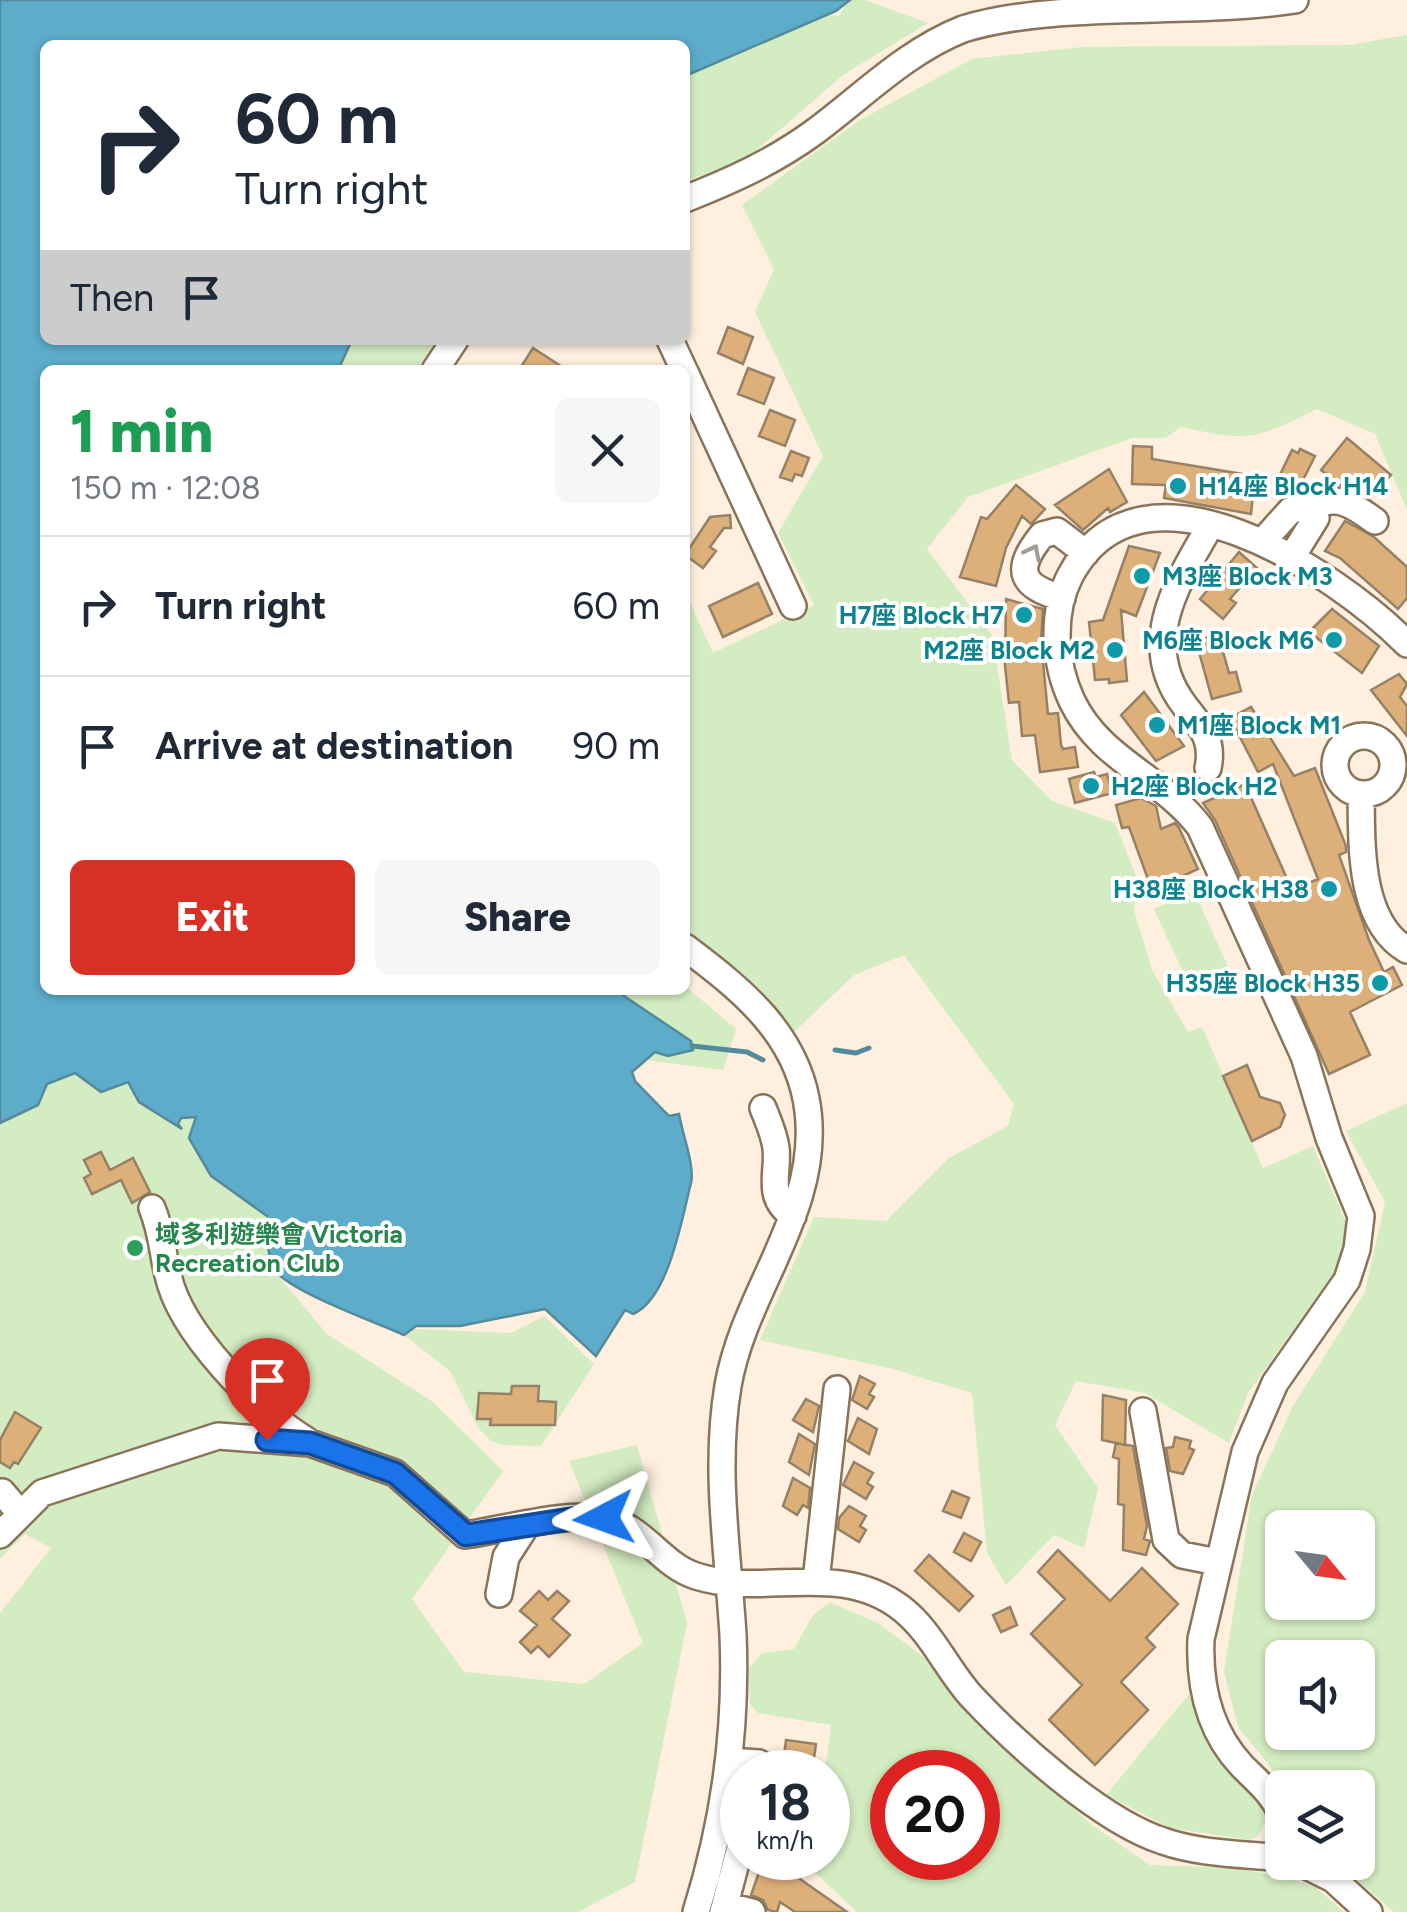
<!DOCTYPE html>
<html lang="en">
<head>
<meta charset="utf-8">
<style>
  :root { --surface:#fff; --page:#f6f6f7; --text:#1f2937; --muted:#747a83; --line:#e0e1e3; --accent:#d93025 }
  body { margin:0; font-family:Figtree,"Noto Sans TC",sans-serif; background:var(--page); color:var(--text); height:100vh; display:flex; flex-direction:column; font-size:38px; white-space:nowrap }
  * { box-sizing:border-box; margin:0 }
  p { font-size:32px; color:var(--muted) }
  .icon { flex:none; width:55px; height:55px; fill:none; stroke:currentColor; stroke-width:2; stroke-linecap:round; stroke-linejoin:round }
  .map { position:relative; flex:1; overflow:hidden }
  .panel { position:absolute; left:40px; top:365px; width:650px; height:630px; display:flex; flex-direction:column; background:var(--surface); border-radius:15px; box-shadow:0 2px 8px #0004 }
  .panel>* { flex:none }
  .top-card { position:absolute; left:40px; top:40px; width:650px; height:305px; border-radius:15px; box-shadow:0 2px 8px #0004; background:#fff; color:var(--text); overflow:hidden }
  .needle { width:65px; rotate:119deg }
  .buttons { position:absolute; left:1265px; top:1510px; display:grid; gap:20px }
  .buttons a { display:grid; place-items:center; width:110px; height:110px; border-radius:15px; background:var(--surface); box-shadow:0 2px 8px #0004; font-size:50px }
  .speed { position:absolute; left:720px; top:1750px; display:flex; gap:20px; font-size:50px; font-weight:700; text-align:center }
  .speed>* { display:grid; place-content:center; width:130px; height:130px; border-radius:50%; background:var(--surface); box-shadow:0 2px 8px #0004; line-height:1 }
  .speed small { font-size:25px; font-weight:400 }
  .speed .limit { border:15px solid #d22; background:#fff; color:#111 }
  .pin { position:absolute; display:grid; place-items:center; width:85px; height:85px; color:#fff; margin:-102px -42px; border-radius:50% 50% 50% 0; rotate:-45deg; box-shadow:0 0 10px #0007 }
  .pin .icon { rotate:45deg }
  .me { position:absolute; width:110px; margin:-55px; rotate:266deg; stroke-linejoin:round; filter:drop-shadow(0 0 8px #0008) }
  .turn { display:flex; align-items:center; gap:35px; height:210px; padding:0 30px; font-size:45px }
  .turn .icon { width:130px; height:130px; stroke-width:2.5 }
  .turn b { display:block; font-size:70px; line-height:85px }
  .then { display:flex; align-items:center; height:95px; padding:0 30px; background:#0003; gap:20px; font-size:38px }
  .round { display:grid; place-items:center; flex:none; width:105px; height:105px; border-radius:15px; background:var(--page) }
  .head { display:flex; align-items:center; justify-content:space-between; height:170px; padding:0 30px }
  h1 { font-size:60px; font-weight:800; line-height:75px; color:#1e9e55 }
  .primary-button { display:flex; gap:20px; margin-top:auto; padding:20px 30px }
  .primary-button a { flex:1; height:115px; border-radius:15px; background:var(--accent); color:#fff; font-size:40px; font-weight:800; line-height:115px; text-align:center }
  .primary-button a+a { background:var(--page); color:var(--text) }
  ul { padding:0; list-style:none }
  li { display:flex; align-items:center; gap:30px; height:140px; padding:0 30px; border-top:2px solid var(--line) }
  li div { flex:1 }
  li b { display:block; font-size:38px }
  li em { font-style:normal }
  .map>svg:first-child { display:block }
  .green { fill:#d3ecc1; fill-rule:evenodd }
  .water { fill:#5cacca; stroke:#548a9b; stroke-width:2.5 }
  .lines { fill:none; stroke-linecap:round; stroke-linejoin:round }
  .stream { stroke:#548a9b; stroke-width:5 }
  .building { fill:#ddb079; stroke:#968166; stroke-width:2.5 }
  .minor-casing { stroke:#89745a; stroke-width:30 }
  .minor { stroke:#fff; stroke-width:25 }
  .oneway { stroke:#a19c96 }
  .route-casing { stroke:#114b97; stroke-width:25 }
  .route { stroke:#1a73e8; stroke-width:18 }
  .culture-dot { fill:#0f9aa8; stroke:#fff; stroke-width:4 }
  .leisure-dot { fill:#2e9e5b; stroke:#fff; stroke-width:4 }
  .labels { text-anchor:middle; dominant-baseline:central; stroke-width:8; stroke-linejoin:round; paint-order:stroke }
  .culture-label { font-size:25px; font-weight:bold; fill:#0d838f; stroke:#fff; text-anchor:end }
  .leisure-label { font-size:25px; font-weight:bold; fill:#27864d; stroke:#fff; text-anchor:start }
</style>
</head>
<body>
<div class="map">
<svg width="1407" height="1912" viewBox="0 0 1407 1912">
  <rect width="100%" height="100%" fill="#feefde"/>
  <path class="green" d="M848 0H865L928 23 843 75 744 161 685 181V74L827 15 839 16Z
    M1407 35V510L1375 434 1317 409C1255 440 1249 442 1181 427L1165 438H1132L968 497 927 549 992 635 1012 760 1052 801 1115 823 1138 881 1134 910 1152 970 1188 1032 1202 1027 1263 1168 1313 1146 1347 1225 1337 1269 1248 1393 1229 1443 1145 1393 1076 1381 1055 1425 1098 1488 1084 1548 1054 1535 1006 1585 987 1553 972 1393 893 1369 760 1340 814 1217 886 1221 949 1158 1008 1126 1014 1104 904 955 854 975 794 1032 685 927V592L713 653 814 605 778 533 823 456 755 312 774 269 742 205 860 120 972 59 1082 47 1349 45Z
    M310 340H440L415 370H307Z
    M1194 891 1228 967 1189 985 1154 909Z
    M685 986 736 1029 723 1070 631 1058 557 990H685Z
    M75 1073C102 1090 99 1086 128 1082L139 1102 179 1126 181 1118 196 1117 194 1126 211 1176 268 1217 269 1265 327 1334 433 1402 503 1471 412 1599 464 1672 584 1684 643 1643 569 1461 637 1445 687 1623 635 1882 578 1912H0V1613L51 1548 25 1534 0 1559V1123L38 1105 46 1084Z
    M1407 1103V1912H1394L1337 1863 1358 1862V1788L1287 1787 1238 1727 1224 1672 1252 1495 1293 1406 1365 1292 1385 1202 1346 1131ZM1282 1528H1358V1602H1282ZM1282 1658H1358V1732H1282Z
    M544 1316 594 1364 541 1446 502 1445 491 1441 479 1429 450 1371 404 1335 413 1329 511 1333Z
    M830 1602 878 1623 925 1658 972 1717 1092 1825 1150 1865 1238 1868 1312 1884 1344 1912H857L804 1862 805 1858H828L825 1772 831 1725 758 1713 750 1704 749 1668 762 1653 794 1649 813 1615ZM892 1772H978V1858H892Z
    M1189 1694 1210 1748 1261 1805 1267 1818 1258 1836 1249 1840 1170 1828 1106 1795Z"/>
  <path class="water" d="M0 0H850L836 11 685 76V45H45V340H352L338 370H45V990H615L691 1041 693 1050 668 1056 655 1052 632 1072 635 1081 669 1116 679 1114C682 1133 695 1166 691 1183 682 1217 669 1299 633 1314L625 1310 596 1356 545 1309 460 1326H416L404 1335C378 1323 289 1291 276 1271 266 1255 267 1234 267 1216L211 1176 189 1138 196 1117 181 1118 178 1124 182 1129 139 1102 128 1082 101 1092 75 1073 47 1084 38 1105 0 1123Z"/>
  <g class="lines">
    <path class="stream" d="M692 1046 747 1052 763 1060
      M835 1050 856 1053 869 1048"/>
  </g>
  <path class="building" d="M728 327 753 337 743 364 718 353Z
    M533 348 567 370H519Z
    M748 368 774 378 764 404 738 394Z
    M770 410 795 420 785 446 759 436Z
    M1347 438 1391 475 1371 498 1338 484 1321 470Z
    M1133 446 1152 447V459L1255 476 1251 514 1164 498 1166 485 1132 484Z
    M1300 449 1315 456 1300 486 1296 484 1292 491 1276 483 1292 450 1298 453Z
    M791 451 809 458 802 476 795 474 792 481 780 477Z
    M1109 469 1127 502 1110 512 1108 508 1083 530 1055 505Z
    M1016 485 1045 509 1031 524 1022 516 1006 548 996 586 960 577 981 517 987 519Z
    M730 515 731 528H724L710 547 716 551 703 568 685 555 710 517Z
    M1345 521 1374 537 1407 567V598L1398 609 1340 558 1325 551Z
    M1129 546 1160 553 1136 616 1121 610 1127 681 1109 683V679L1095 680 1089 622 1103 620Z
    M1239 552 1257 568 1230 599 1236 603 1223 619 1200 599Z
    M758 583 772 614 723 637 709 606Z
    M1006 599 1043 609 1041 641 1048 714 1058 713 1061 745 1063 749 1075 747 1078 767 1040 772 1035 735 1022 736 1019 702 1009 703 1005 666Z
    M1332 609 1379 646 1362 673 1309 632Z
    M1218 634 1229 673 1236 672 1241 691 1212 699 1196 641Z
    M1399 674 1407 684 1400 697 1407 706V736L1371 690Z
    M1144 692 1184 746 1156 761 1121 715Z
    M1251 707 1294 776 1315 768 1346 846V852L1339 855 1369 940 1384 972 1393 967 1402 985 1350 1012 1370 1055 1329 1074 1215 820 1203 803 1245 784 1292 890 1318 879 1273 764 1258 772 1230 718Z
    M1094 772 1096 777 1107 774 1112 793 1075 803 1069 779Z
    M1141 798 1156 806 1161 829 1175 823 1179 828 1198 869 1157 888 1153 880 1149 882 1129 827 1122 828 1116 805Z
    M1247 1065 1260 1097 1280 1103 1285 1115 1280 1127 1252 1141 1223 1076Z
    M101 1152 110 1170 133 1158 150 1192 132 1203 121 1180 92 1194 84 1178 91 1174 84 1160Z
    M860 1376 875 1384 869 1394 874 1397 867 1409 852 1400Z
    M512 1386H539L538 1401 556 1402 555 1425H490L491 1419H477L479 1393 511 1394Z
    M1103 1395 1126 1400 1125 1445 1102 1440Z
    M806 1399 819 1406 813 1432 793 1420Z
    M15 1412 41 1428 18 1464 14 1462 10 1468 0 1462V1440Z
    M858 1418 877 1429 869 1454 848 1441Z
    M799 1434 815 1444 809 1475 789 1462Z
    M1175 1437 1191 1441 1189 1448 1194 1450 1183 1474 1170 1471 1166 1448 1173 1447Z
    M1116 1443 1133 1446 1147 1526 1144 1539 1150 1541 1146 1555 1123 1550 1124 1505 1118 1504 1119 1459 1113 1457Z
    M854 1462 873 1473 867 1483 873 1487 866 1499 843 1485Z
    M793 1478 810 1488 808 1508 803 1505 797 1515 783 1506Z
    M952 1491 969 1498 961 1518 943 1511Z
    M849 1506 866 1516 860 1526 866 1530 859 1542 838 1529 839 1518Z
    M964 1533 981 1542 971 1561 954 1552Z
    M1058 1550 1110 1601 1142 1568 1178 1604 1146 1638 1155 1647 1121 1682 1148 1710 1095 1765 1049 1720 1082 1685 1031 1634 1065 1599 1038 1572Z
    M929 1555 973 1596 959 1611 915 1571Z
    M539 1591 548 1600 557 1591 569 1601 552 1619 570 1635 549 1657 538 1646 531 1653 520 1642 537 1625 520 1611Z
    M1010 1607 1017 1625 1001 1632 993 1615Z
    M786 1740 816 1744 812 1772H782Z
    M764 1858 792 1864 790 1872 847 1912H795L780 1902 777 1912 768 1910 763 1900 751 1895Z"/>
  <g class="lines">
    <g class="minor-casing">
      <path id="minor" d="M685 199C731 181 773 162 813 133 862 97 905 52 963 29 1058 0 1191 16 1295 0
        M670 340 684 370
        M435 370 455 340
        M685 372 793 606
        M1313 507C1338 493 1354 506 1375 521
        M1263 541 1290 511 1308 504 1316 518 1293 555
        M1062 598C1021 586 1013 571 1042 535L1057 531 1086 553
        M1335 765a29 29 0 1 1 58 0a29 29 0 1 1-58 0Z
        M1208 768C1214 739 1201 727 1185 706 1137 644 1177 583 1210 526
        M1361 794C1362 844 1358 921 1407 950
        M685 947C742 990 799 1035 808 1111 820 1212 744 1291 728 1386 714 1469 728 1552 733 1635 737 1729 724 1823 696 1912
        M763 1108C768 1121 774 1133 776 1148 779 1174 765 1197 793 1216
        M152 1208C162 1232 162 1251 168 1275 180 1332 258 1411 306 1440
        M1143 1411 1166 1540 1182 1555 1217 1562
        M2 1492 19 1512
        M0 1535 42 1493 218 1436 310 1443 395 1473 465 1535C508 1529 558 1513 600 1518 641 1522 660 1565 696 1576 764 1598 838 1560 901 1608 931 1631 946 1668 971 1696 1016 1744 1101 1821 1163 1841 1200 1854 1243 1854 1282 1858
        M816 1581 837 1389
        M499 1594 506 1557 526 1526
        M729 1761 759 1763
        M1282 1815C1273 1794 1258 1782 1242 1766 1209 1731 1199 1685 1201 1639L1245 1452 1275 1383 1347 1280 1357 1249 1361 1216 1329 1138 1304 1056 1200 827C1162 777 1100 760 1072 701 1054 663 1051 613 1070 576 1141 441 1338 574 1407 644
        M1299 1862 1333 1879 1369 1912
        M725 1905 752 1912
        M723 1912 742 1840"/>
    </g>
    <use href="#minor" class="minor"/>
  </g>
  <defs><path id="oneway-chevron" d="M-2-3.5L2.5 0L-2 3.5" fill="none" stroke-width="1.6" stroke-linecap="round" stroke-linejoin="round" transform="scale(2.5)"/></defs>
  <use class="oneway" href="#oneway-chevron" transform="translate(1033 552) rotate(-63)"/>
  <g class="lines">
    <g class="route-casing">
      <path id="route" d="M267 1440 310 1443 395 1473 466 1535 583 1517 604 1518"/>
    </g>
    <use href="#route" class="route"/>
  </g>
  <g class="culture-dot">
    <circle cx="1178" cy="486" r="10"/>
    <circle cx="1142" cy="576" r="10"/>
    <circle cx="1024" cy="615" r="10"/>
    <circle cx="1334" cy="640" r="10"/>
    <circle cx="1115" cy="650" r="10"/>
    <circle cx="1157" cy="725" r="10"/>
    <circle cx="1091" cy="786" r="10"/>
    <circle cx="1329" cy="889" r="10"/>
    <circle cx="1380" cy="983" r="10"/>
  </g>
  <circle class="leisure-dot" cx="135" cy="1248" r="10"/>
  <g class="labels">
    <g class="culture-label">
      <text x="1198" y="486" text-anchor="start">H14座 Block H14</text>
      <text x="1162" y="576" text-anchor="start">M3座 Block M3</text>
      <text x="1004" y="615">H7座 Block H7</text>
      <text x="1314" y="640">M6座 Block M6</text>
      <text x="1095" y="650">M2座 Block M2</text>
      <text x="1177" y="725" text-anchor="start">M1座 Block M1</text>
      <text x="1111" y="786" text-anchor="start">H2座 Block H2</text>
      <text x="1309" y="889">H38座 Block H38</text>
      <text x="1360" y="983">H35座 Block H35</text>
    </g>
    <g class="leisure-label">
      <text x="155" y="1234">域多利遊樂會 Victoria<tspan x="155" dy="29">Recreation Club</tspan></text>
    </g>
  </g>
</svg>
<div class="buttons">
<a><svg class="needle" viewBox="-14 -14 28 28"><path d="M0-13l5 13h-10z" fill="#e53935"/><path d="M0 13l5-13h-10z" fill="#747a83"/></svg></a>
<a><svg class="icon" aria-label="sound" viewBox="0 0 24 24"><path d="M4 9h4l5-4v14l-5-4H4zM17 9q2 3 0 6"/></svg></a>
<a><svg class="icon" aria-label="layers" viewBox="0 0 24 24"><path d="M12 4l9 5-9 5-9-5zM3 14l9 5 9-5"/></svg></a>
</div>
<div class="speed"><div>18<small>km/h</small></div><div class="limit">20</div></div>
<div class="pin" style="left:267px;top:1440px;background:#d93025"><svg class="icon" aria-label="arrive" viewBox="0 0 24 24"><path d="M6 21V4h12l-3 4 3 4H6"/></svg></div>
<svg class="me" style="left:604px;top:1518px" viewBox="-20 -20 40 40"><path d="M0-17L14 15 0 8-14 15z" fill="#1a73e8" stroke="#fff" stroke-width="4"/></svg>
<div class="top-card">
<div class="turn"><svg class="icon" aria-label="right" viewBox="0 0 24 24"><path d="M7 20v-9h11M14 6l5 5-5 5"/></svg><div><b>60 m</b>Turn right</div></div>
<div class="then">Then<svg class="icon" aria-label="arrive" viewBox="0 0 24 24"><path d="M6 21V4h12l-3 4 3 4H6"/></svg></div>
</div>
<section class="panel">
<div class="head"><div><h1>1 min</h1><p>150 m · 12:08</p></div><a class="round"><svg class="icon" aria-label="close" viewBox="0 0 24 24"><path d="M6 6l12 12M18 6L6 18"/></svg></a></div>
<ul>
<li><svg class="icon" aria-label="right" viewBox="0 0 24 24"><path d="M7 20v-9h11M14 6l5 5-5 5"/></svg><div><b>Turn right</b></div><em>60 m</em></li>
<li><svg class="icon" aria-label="arrive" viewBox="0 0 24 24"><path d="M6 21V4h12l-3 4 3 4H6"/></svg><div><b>Arrive at destination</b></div><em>90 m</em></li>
</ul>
<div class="primary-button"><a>Exit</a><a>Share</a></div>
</section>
</div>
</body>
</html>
